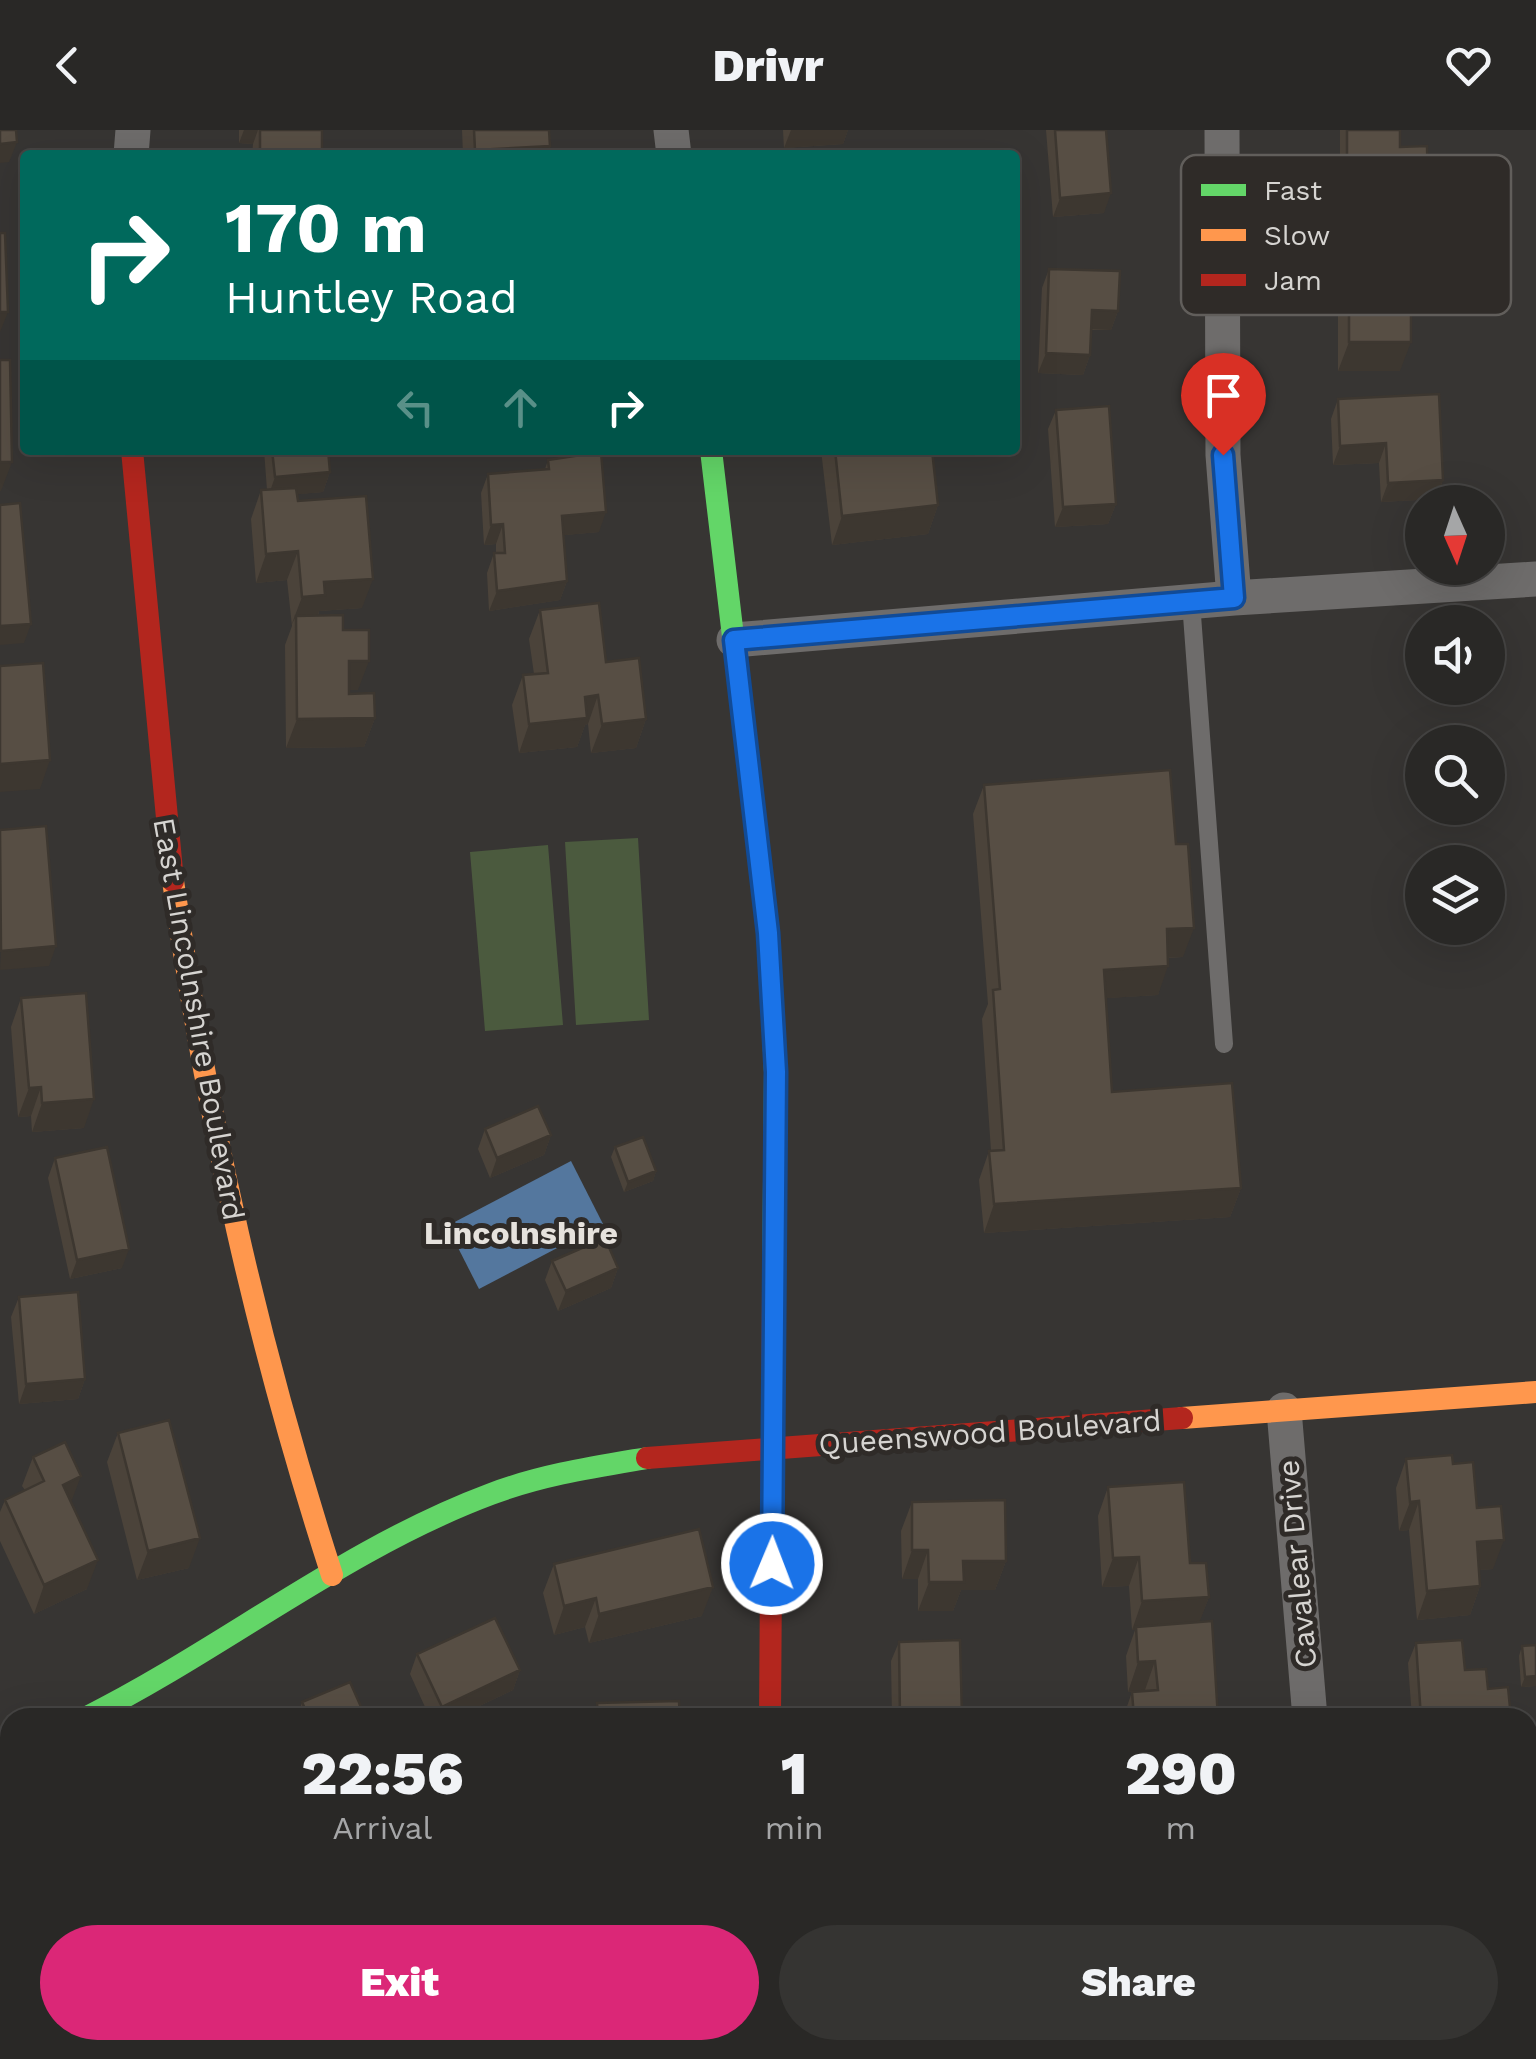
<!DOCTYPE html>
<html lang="en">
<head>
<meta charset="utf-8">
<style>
  :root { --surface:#292826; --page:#353432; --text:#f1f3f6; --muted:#a5a6a7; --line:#454443; --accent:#db2777 }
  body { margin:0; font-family:"Work Sans",sans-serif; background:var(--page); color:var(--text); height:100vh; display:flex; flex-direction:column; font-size:38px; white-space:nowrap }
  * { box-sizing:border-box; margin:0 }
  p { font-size:32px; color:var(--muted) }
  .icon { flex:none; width:55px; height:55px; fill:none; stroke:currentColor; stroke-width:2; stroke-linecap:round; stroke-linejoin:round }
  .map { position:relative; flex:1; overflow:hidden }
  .side { position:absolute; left:0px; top:1578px; width:1538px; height:352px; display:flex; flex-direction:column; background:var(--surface); border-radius:30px 30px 0 0; box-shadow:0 10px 40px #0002,0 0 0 2px var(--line) }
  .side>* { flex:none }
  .hud { position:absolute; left:20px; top:20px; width:1000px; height:305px; border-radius:10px; box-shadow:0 10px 40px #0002,0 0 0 2px var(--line); background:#00695c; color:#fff; overflow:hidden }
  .needle { width:65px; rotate:177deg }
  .controls { position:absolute; left:1405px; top:355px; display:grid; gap:20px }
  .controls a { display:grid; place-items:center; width:100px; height:100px; border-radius:50%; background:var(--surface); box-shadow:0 10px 40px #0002,0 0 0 2px var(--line); font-size:50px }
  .pin { position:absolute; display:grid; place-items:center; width:85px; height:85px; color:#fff; margin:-102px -42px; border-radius:50% 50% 50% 0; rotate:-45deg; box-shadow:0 0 10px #0007 }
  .pin .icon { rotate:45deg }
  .me { position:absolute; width:110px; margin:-55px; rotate:1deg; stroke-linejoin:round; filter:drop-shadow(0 0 8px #0008) }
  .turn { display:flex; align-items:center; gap:35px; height:210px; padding:0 40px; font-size:45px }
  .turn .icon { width:130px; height:130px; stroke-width:2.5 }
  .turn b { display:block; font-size:70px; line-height:85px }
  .lanes { display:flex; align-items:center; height:95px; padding:0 40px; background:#0003; justify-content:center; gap:50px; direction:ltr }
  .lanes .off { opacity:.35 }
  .eta { display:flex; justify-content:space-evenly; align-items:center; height:170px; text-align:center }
  .eta b { font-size:60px; font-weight:800; line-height:70px }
  .button { display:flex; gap:20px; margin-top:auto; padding:20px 40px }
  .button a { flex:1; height:115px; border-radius:60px; background:var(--accent); color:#fff; font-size:40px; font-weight:800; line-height:115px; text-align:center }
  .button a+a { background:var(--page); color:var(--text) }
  header { display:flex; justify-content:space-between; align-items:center; height:130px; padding:0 40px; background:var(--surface); font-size:45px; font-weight:800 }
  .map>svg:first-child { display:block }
  .green { fill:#4b5a3e }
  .water { fill:#54779e }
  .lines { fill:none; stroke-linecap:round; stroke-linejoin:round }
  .lane { stroke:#6e6c6b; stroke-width:18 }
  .street { stroke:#6e6c6b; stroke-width:35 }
  .fast { stroke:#63d668; stroke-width:22 }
  .slow { stroke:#ff974d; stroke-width:22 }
  .jam { stroke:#b3261e; stroke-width:22 }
  .wall { fill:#4b433a }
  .shaded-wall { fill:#3d3730 }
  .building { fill:#574e44; stroke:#3d3730; stroke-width:2.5 }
  .route-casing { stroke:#114b97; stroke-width:25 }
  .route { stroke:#1a73e8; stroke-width:18 }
  .labels { text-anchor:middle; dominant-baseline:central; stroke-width:10; stroke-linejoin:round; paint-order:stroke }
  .street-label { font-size:30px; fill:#d6d4d1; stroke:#2f2b28 }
  .neighbourhood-label { font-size:32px; font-weight:bold; fill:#e6e2dd; stroke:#2f2b28 }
  .key { fill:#2f2b28; stroke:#615e5b; stroke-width:2.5 }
  .key-label { font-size:28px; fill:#d6d4d1 }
</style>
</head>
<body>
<header><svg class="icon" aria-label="back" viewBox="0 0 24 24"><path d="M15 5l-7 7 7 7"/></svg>Drivr<svg class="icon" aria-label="heart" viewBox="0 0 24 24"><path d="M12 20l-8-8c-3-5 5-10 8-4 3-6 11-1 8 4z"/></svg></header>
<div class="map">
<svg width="1536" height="1929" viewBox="0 0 1536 1929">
  <rect width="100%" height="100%" fill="#373533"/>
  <path class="green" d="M638 708 649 890 576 895 565 712Z
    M548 715 563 895 485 901 470 722Z"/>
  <path class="water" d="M571 1031 603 1094 479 1159 447 1096Z"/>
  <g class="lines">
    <path class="lane" d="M1191 472 1224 914"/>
    <path class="street" d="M671 0 674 25
      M1222 0 1223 325 1234 468
      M131 25 133 0
      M734 510 1234 468 1536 449
      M1284 1280 1310 1588
      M0 1626 10 1621
      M1528 1897 1536 1896
      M774 1920 776 1929"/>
    <path class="fast" d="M711 320 768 803 775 942 773 1160
      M85 1588C223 1519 346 1418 491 1364 541 1345 594 1337 647 1328"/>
    <path class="slow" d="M173 751C208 992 257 1213 332 1445
      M1182 1288 1536 1262"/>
    <path class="jam" d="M132 320 173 751
      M647 1328 1182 1288
      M770 1588 773 1160"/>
  </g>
  <path class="wall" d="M239 0H322V25H252L253 14 239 13Z
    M462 0H549L550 16 547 25H463Z
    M783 0H848L843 14 784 18Z
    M1046 0H1106L1104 83 1053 87Z
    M1340 0H1400V17L1421 75 1340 78Z
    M1349 107 1400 241H1338V136Z
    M1049 139 1118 181 1111 200H1091L1090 225 1083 245 1038 243 1042 158Z
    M1338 269 1443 350 1436 369 1381 372 1379 333 1333 335 1331 289Z
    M1056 280 1116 374 1108 394 1055 397 1048 299Z
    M264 320H328L330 342 323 362 297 364 298 371 362 478 319 481 318 486 343 500 358 560H349V564L375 588 364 617 286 618 285 515 292 496 287 450 256 453 251 389 261 360H267Z
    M821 320H932L938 375 928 404 832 415Z
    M548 330 599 402 564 405 567 451 560 470 489 481 487 443 494 423H496V414L484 415 481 363 488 344 545 339Z
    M540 480 606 532 646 589 636 618 591 623 588 594 585 595 577 617 519 623 512 575 523 545 534 544 529 509Z
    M984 655 1183 827 1168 828 1158 865 1106 868 1112 962 1241 1058 1230 1087 984 1103 979 1050 989 1021H991L982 889 988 874 973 684Z
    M21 868 84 998 32 1002 31 986 18 987 11 897Z
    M485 999 551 1005 544 1025 490 1048 478 1019Z
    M615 1017 656 1041 653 1051 624 1062 611 1027Z
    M55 1028 122 1138 70 1149 48 1048Z
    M552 1131 618 1138 611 1158 558 1181 545 1150Z
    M19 1167 85 1249 78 1269 19 1274 11 1187Z
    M118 1303 189 1438 137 1450 107 1332Z
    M33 1327 71 1373 87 1459 34 1484 0 1411V1382L5 1370 25 1360 22 1356Z
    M1406 1329 1453 1334 1477 1378 1493 1439 1479 1440 1480 1456 1470 1485 1417 1490 1409 1400 1399 1401 1396 1358Z
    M1108 1357 1190 1433 1209 1467 1199 1492 1218 1588H1123L1132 1562 1145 1561V1560L1128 1562 1126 1526 1135 1500H1132L1129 1456 1102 1457 1098 1386Z
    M912 1372 1006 1431 995 1460H961L953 1481H918V1449H902L901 1401Z
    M554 1434 702 1486 589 1513 585 1497 554 1505 543 1463Z
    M899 1512 962 1588H892L891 1531Z
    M1416 1513 1465 1540 1488 1559 1511 1588H1412L1408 1533Z
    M1536 1515V1556L1521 1557 1519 1526 1522 1516Z
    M417 1524 520 1540 513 1560 454 1588H430L410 1544Z
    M302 1572 366 1588H297Z
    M102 1920H170L177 1929H98Z
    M242 1920H289L286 1929H242Z
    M919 1920H1032L1033 1929H920Z
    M1151 1920H1273L1277 1929H1153L1150 1923Z"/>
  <path class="shaded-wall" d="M244 0H258L253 14 239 13Z
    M791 0H848L843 14 784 18Z
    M17 12 9 32 0 33V14Z
    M550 16 547 25H473L475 20Z
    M1428 56 1421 75 1340 78 1347 59Z
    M1111 63 1104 83 1053 87 1060 68Z
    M1092 180 1118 181 1111 200 1085 199Z
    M0 182H8L0 202Z
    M1349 212H1411L1400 241H1338Z
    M1046 223 1090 225 1083 245 1038 243Z
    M1386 313 1379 333 1333 335 1340 316Z
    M0 332H12L1 361H0Z
    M330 342 323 362 268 367 275 347Z
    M1443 350 1436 369 1381 372 1388 353Z
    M1116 374 1108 394 1055 397 1063 377Z
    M938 375 928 404 832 415 842 386Z
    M606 382 599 402 555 406 562 386Z
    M503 394 496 414 484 415 491 395Z
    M298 421 287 450 256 453 266 424Z
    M373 449 362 478 319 481 315 494 296 486 291 496 302 467 324 452Z
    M567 451 560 470 489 481 497 461Z
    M31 494 24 513 0 515V496Z
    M349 531H369L358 560H338Z
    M598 565 588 594 585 595 577 617 519 623 529 594 585 567Z
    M375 588 364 617 286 618 297 589Z
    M646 589 636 618 591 623 602 594Z
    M50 630 40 659 0 662V634Z
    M1194 798 1183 827 1156 828 1167 799Z
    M56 816 49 836 0 840 1 821Z
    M1168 836 1158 865 1093 869 1104 840Z
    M41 957 31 986 18 987 29 958Z
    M94 969 84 998 32 1002 42 973Z
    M551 1005 544 1025 490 1048 497 1028Z
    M656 1041 653 1051 624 1062 628 1052Z
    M1241 1058 1230 1087 984 1103 994 1074Z
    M129 1119 122 1138 70 1149 77 1130Z
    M618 1138 611 1158 558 1181 566 1161Z
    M85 1249 78 1269 19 1274 26 1254Z
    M81 1346 70 1375 63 1355Z
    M1419 1371 1409 1400 1399 1401 1410 1372Z
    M200 1408 189 1438 137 1450 148 1421Z
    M1504 1410 1493 1439 1466 1441 1477 1412Z
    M912 1420H928L918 1449H902Z
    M1139 1427 1129 1456 1102 1457 1113 1428Z
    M98 1430 87 1459 34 1484 44 1455Z
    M963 1431H1006L995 1460H961L953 1481H918L929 1452Z
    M1480 1456 1470 1485 1417 1490 1427 1461Z
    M713 1457 702 1486 589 1513 599 1484Z
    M1209 1467 1198 1496 1136 1497 1135 1500H1132L1142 1471Z
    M596 1468 585 1497 554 1505 564 1476Z
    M1155 1531 1145 1560 1128 1562 1138 1532Z
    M520 1540 513 1560 454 1588H438L442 1577Z
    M1536 1546V1556L1521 1557 1525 1547Z
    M1536 1764V1793H1528V1765Z
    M10 1816V1834L0 1836V1818Z
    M250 1920H289L286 1929H247Z
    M1197 1920H1205L1202 1929H1176Z"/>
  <path class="building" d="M0 0H16L17 12 0 14Z
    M260 0H322V25H260Z
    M474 0H549L550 16 475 20Z
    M1055 0H1106L1111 63 1060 68Z
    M1347 0H1400V17L1427 16 1428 56 1347 59Z
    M0 103H5L8 182H0Z
    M1411 106V212H1349V107Z
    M1049 139 1120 141 1118 181 1092 180 1090 225 1046 223Z
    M0 230H10L12 332H0Z
    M1439 264 1443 350 1388 353 1386 313 1340 316 1338 269Z
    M1109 276 1116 374 1063 377 1056 280Z
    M272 320H328L330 342 275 347Z
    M835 320H932L938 375 842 386Z
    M601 322 606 382 562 386 567 451 497 461 494 423H505L503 394 491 395 488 344 549 339 548 330Z
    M296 358 298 371 366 366 373 449 324 452 325 465 302 467 298 421 266 424 261 360Z
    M20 373 31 494 0 496V375Z
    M599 473 606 532 639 528 646 589 602 594 598 565 585 567 587 588 529 594 523 545 548 543 540 480Z
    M343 485V500H369V531H349V564L374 563 375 588 297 589 296 486Z
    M43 533 50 630 0 634V536Z
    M1170 640 1176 714H1188L1194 798 1167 799 1168 836 1104 840 1112 962 1232 953 1241 1058 994 1074 989 1021 1004 1020 993 860 1000 859 984 655Z
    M46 696 56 816 1 821 0 700Z
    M86 863 94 969 42 973 41 957 29 958 21 868Z
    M538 976 551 1005 497 1028 485 999Z
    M643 1007 656 1041 628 1052 615 1017Z
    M107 1017 129 1119 77 1130 55 1028Z
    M605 1108 618 1138 566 1161 552 1131Z
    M78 1162 85 1249 26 1254 19 1167Z
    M169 1290 200 1408 148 1421 118 1303Z
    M65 1312 81 1346 63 1355 98 1430 44 1455 5 1370 44 1351 33 1327Z
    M1452 1325 1453 1334 1473 1332 1477 1378 1501 1376 1504 1410 1477 1412 1480 1456 1427 1461 1419 1371 1410 1372 1406 1329Z
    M1184 1352 1190 1433H1206L1209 1467 1142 1471 1139 1427 1113 1428 1108 1357Z
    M1005 1370 1006 1431H963L964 1452H929L928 1420H912V1372Z
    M699 1399 713 1457 599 1484 596 1468 564 1476 554 1434Z
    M495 1488 520 1540 442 1577 417 1524Z
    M1212 1491 1218 1588H1134L1132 1562 1158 1560 1155 1531 1138 1532 1136 1497Z
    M960 1510 962 1588H900L899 1512Z
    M1462 1510 1465 1540 1486 1539 1488 1559 1508 1557 1511 1588H1421L1416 1513Z
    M1536 1515V1546L1525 1547 1522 1516Z
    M350 1552 366 1588H309L302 1572Z
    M679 1571 680 1588H598L597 1573Z
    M1536 1704V1764L1528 1765V1705Z
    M10 1762V1816L0 1818V1764Z
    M107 1920H170L177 1929H115Z
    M364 1920H402L409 1929H352Z
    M587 1920H649V1929H587Z
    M932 1920H1032L1033 1929H933Z
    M1173 1920H1197L1177 1929Z
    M1209 1920H1273L1277 1929H1213Z
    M67 1921V1929H4L3 1925Z"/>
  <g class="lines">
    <g class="route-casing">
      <path id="route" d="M772 1434 776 942 768 803 734 510 1234 468 1223 325"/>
    </g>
    <use href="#route" class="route"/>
  </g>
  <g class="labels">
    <g class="street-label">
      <text transform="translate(199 889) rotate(80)">East Lincolnshire Boulevard</text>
      <text transform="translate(990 1302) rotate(-4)">Queenswood Boulevard</text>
      <text transform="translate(1297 1434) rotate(-95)">Cavalear Drive</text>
    </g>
    <g class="neighbourhood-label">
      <text x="521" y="1103">Lincolnshire</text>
    </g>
  </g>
  <rect x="1181" y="25" width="330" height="160" rx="15" class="key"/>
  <rect x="1201" y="54" width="45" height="12" fill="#63d668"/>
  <rect x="1201" y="99" width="45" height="12" fill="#ff974d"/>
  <rect x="1201" y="144" width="45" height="12" fill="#b3261e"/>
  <g class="key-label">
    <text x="1264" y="70">Fast</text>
    <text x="1264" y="115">Slow</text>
    <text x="1264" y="160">Jam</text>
  </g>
</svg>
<div class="controls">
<a><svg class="needle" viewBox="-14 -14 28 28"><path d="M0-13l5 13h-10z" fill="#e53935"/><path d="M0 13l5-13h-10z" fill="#a5a6a7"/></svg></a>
<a><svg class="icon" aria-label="sound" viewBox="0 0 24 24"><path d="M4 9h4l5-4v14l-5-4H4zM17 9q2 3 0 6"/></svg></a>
<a><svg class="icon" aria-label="search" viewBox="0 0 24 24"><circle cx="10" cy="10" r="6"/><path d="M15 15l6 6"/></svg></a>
<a><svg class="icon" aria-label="layers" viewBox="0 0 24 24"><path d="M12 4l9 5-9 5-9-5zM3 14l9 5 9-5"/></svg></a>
</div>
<div class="pin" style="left:1223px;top:325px;background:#d93025"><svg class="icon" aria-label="arrive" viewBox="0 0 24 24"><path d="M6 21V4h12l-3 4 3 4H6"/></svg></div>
<svg class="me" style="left:772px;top:1434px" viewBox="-20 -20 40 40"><circle r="17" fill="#1a73e8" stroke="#fff" stroke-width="3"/><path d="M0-11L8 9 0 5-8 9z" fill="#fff"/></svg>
<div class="hud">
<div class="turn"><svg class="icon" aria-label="right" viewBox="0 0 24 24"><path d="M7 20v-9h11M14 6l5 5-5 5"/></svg><div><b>170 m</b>Huntley Road</div></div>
<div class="lanes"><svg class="icon off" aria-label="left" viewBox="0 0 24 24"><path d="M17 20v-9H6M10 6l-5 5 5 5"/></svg><svg class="icon off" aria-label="ahead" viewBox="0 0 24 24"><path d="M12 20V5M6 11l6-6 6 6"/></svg><svg class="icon" aria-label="right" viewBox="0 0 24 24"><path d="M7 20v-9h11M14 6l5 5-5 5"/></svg></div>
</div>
<section class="side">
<div class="eta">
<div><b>22:56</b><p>Arrival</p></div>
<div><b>1</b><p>min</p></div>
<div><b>290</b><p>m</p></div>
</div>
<div class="button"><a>Exit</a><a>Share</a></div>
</section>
</div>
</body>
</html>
